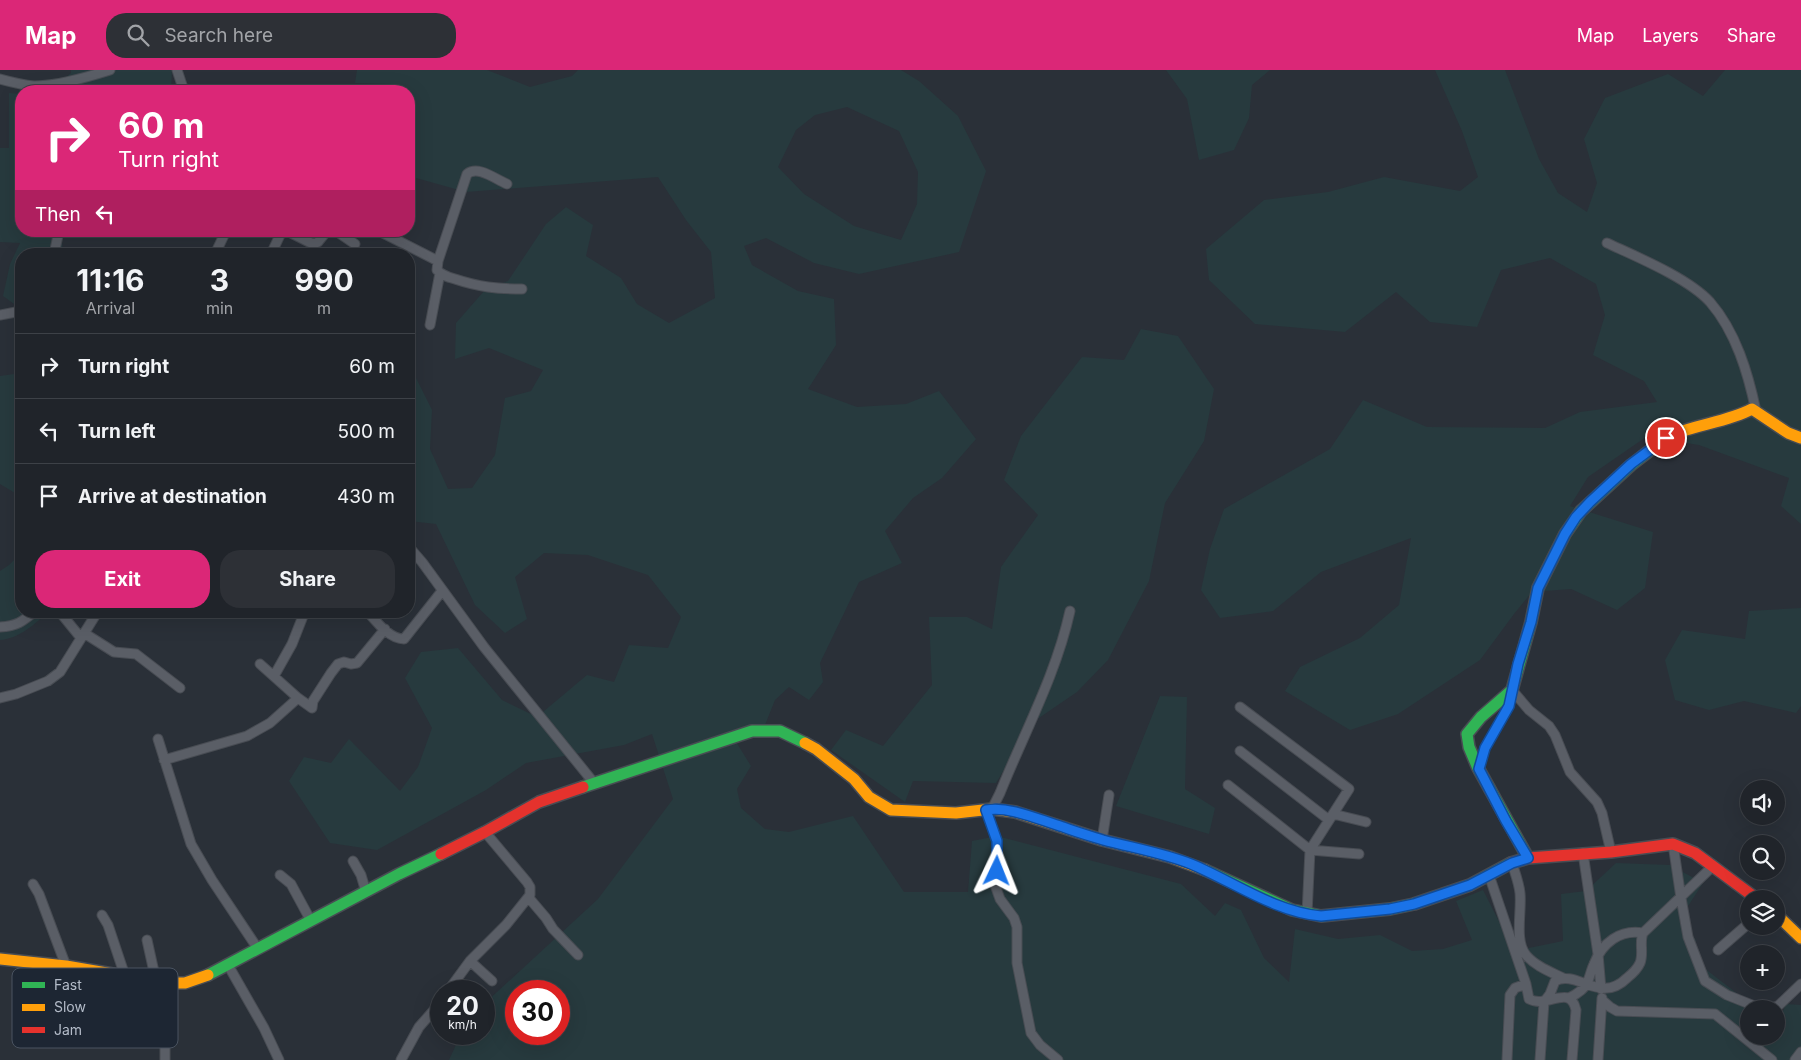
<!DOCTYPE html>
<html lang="en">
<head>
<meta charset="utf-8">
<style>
  :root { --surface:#20242a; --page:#2d3036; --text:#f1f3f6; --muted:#a2a4a8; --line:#3d4147; --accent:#db2777 }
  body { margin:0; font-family:Inter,sans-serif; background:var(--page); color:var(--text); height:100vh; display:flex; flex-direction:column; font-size:19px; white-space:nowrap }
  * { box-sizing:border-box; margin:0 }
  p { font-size:16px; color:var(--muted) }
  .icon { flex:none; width:28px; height:28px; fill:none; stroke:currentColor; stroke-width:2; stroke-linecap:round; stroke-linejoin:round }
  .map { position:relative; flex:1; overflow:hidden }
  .sheet { position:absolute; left:15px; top:178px; width:400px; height:370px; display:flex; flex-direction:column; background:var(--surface); border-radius:20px; box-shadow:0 5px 20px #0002,0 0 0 1px var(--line) }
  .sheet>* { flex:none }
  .banner { position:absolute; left:15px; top:15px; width:400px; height:152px; border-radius:20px; box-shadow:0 5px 20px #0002,0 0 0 1px var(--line); background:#db2777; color:#fff; overflow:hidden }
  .fabs { position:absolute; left:1740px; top:710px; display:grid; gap:10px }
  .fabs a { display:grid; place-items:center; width:45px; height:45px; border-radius:50%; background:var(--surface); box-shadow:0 5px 20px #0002,0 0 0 1px var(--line); font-size:25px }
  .speed { position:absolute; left:430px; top:910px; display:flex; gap:10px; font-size:25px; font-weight:700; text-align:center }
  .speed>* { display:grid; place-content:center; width:65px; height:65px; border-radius:50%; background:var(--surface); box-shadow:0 5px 20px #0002,0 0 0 1px var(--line); line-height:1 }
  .speed small { font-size:12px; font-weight:400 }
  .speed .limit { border:8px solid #d22; background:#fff; color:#111 }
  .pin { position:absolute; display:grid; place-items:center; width:42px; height:42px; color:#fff; margin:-21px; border:2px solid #fff; border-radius:50%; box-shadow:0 1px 5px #0007 }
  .me { position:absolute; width:55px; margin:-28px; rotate:2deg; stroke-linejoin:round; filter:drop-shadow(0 0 4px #0008) }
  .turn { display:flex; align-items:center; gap:18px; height:105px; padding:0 20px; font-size:22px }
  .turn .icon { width:65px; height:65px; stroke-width:2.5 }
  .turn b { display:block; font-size:35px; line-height:42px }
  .then { display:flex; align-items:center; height:48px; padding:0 20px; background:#0003; gap:10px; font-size:19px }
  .eta { display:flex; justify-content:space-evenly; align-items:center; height:85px; text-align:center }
  .eta b { font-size:30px; font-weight:700; line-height:35px }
  .button { display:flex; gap:10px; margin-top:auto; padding:10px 20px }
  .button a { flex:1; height:58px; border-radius:20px; background:var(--accent); color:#fff; font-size:20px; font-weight:700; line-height:58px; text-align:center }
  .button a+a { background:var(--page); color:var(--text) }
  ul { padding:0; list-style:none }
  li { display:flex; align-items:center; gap:15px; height:65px; padding:0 20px; border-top:1px solid var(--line) }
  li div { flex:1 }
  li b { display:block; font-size:19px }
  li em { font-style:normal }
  header { display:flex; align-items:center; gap:30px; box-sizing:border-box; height:70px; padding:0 25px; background:var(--accent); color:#fff }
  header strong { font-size:24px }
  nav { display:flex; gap:28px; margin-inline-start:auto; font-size:18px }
  .search { width:350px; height:45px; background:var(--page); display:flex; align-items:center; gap:12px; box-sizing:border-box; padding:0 18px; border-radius:20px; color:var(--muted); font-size:19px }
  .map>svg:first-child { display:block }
  .green { fill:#273a3e; fill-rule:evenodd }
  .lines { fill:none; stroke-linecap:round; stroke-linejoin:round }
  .street-casing { stroke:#484c53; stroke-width:11 }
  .fast-casing { stroke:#484c53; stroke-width:14 }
  .slow-casing { stroke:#484c53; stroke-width:14 }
  .jam-casing { stroke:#484c53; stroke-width:14 }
  .street { stroke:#5a5e66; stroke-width:9 }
  .fast { stroke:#30b455; stroke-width:11 }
  .slow { stroke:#ff9f0a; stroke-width:11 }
  .jam { stroke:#e5322d; stroke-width:11 }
  .route-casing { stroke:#114b97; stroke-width:12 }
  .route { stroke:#1a73e8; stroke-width:9 }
  .key { fill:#1d2633; stroke:#4a5360; stroke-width:1 }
  .key-label { font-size:14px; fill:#b4bcc9 }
</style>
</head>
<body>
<header>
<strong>Map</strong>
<div class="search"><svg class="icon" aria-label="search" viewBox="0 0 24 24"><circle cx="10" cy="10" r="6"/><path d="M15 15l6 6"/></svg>Search here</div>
<nav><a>Map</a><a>Layers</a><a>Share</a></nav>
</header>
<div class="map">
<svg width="1801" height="990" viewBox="0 0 1801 990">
  <rect width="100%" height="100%" fill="#2a3038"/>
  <path class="green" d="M71 0H172L171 21H115L108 15 93 21H50L71 3Z
    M357 0H487L530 17 572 6 578 0H901L919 11 958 46 986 101 959 182 859 204 814 193 766 168 744 176 752 195 798 221 834 229 836 275 808 319 857 337 906 334 939 321 976 369 942 408 913 428 885 461 902 493 859 512 820 593 823 612 809 630 789 617 775 630 763 660 733 667 751 696 737 719 741 738 765 759 789 762 853 746 904 822H968L972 771 997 766 1181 814 1215 846 1225 833 1241 840 1264 888 1289 912 1295 859 1338 869 1380 865 1412 881 1443 879 1472 870 1456 831 1483 820 1514 881 1563 871 1561 824 1586 821 1616 793 1670 795 1703 813 1679 850 1696 870 1690 887 1757 939H1749V966H1776V953L1778 954 1786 934 1801 935V990H449L461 964H484V934L598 829 673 729 652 664 624 675 526 693 486 720 377 780 330 773 289 711 304 687 331 693 349 669 400 721 418 697 432 658 405 608 421 582 458 578 502 630 537 647 587 605 614 612 629 575 668 578 681 547 648 505 588 485 544 483 515 507 527 549 505 563 475 535 436 454 409 451V303L414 304 432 340 430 379 448 419 472 418 495 385 505 328 531 321 543 300 489 278 455 289 456 253 485 220 508 211 546 154 566 137 593 155 586 186 621 208 637 234 669 253 715 228 711 182 686 150 658 107 466 122 409 106V21H396L391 14 355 13ZM847 37 899 61 918 102 917 134 901 170 854 156 804 124 778 97 796 60 815 45ZM516 921H559V964H516Z
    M1166 0H1270L1252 15 1249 48 1234 80 1199 90 1187 29Z
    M1435 0H1505L1539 89 1558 123 1587 142 1597 113 1584 69 1605 28 1668 4 1703 26 1725 0H1801V454L1781 436 1789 408 1699 375 1646 367 1588 407 1570 436 1653 462 1645 518 1617 540 1571 519 1532 522 1514 544 1480 590 1398 644 1350 660 1285 621 1300 597 1360 568 1399 535 1411 468 1321 502 1273 541 1220 548 1201 520 1210 479 1224 439 1330 379 1363 330 1427 357 1545 358 1580 342 1657 332 1644 311 1593 285 1605 245 1596 214 1550 188 1501 200 1477 257 1430 252 1396 222 1345 262 1255 254 1209 210 1206 179 1264 130 1328 122 1384 107 1460 121 1478 107 1462 61Z
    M9 23 21 24V161H68L62 170 63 184H21V239L3 226 10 194 20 173 0 172V78H9Z
    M1141 259 1178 266 1214 319 1204 371 1165 433 1149 511 1108 590 1077 622 1033 652 996 713 913 711 905 732 831 680 846 660 883 676 932 615 929 547H967L992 559 1001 497 1038 445 1004 410 1021 366 1082 287 1124 290Z
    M21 303V422L15 423 0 414V306Z
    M21 483V541H48C36 554 18 569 0 570V501L9 495Z
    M1801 538V636L1796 643 1744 631 1709 640 1675 630 1665 590 1682 560 1745 569 1749 541Z
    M1160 626 1187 627 1185 719 1215 738 1209 764 1116 736Z"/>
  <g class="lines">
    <g class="street-casing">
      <path id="street" d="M177 0 184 21
        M0 9C11 12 23 15 34 16 57 16 88 7 110 0
        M287 161 313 174 318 172 327 161
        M336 161 355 174
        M379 161 438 191 437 200C441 205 448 207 455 209 479 217 497 219 522 219
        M1607 173C1637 187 1688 208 1710 232 1736 262 1748 303 1756 341
        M54 184 59 161
        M215 184 226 161
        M271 184 282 161
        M438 191 467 104C478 95 495 109 507 114
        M0 245 21 241
        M430 255 440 203
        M20 350 21 351
        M409 477 422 492 484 577 594 713
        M59 541 81 568
        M367 541C376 551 389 569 404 569L442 521
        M0 557C17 556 22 552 35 541
        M84 563 114 582 136 584 180 618
        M260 594 298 628 312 638 313 631 331 603 338 594 344 592 351 594 357 593 385 559
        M274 606 292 574 305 541
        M1512 620 1529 640 1549 656 1555 665 1570 702 1597 732 1602 743 1611 782
        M0 628 16 624 48 611 60 602 98 541
        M1240 637 1349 719 1310 780 1359 784
        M158 669 191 774 212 810 258 879
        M1240 681 1329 750
        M164 690 247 666 270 653 298 628
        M1479 699 1485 678 1509 636 1512 620
        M1228 715 1310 780 1307 844
        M992 739 1000 723C1024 663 1056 605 1070 541
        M986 740 997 771 998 787 995 815 1000 829 1014 848 1017 857V893L1031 963 1040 975 1058 990
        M1333 744 1366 752
        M1102 770 1109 725
        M1673 774 1681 828 1688 867 1705 911 1727 925 1762 939
        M1583 783 1598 884 1601 919
        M353 791 361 805 366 822
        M1512 793C1515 803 1519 813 1520 823 1522 841 1514 871 1526 885 1535 896 1551 902 1563 908
        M280 805 291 814 311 851
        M1489 805 1526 914 1529 929C1547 939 1570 913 1576 940L1572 990
        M33 814 39 824 66 896
        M529 828 546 848 553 859 578 885
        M102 845 108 855 125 906
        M147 870 156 911
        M1718 880 1749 853
        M470 891 492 911
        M228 895 264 958 279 990
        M448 921 470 891 506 855 530 825V817L527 812 485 762
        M1569 928C1575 925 1584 920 1587 913 1590 907 1591 900 1594 894 1602 873 1620 859 1643 863
        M1602 930 1610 937 1617 941 1715 944 1772 990
        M1767 939 1778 936 1801 914
        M165 990V913
        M401 990 419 957 441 932
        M1507 990 1510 925 1515 918 1526 914
        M1540 990 1544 932 1550 924 1555 911C1577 899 1600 935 1627 908 1632 904 1637 900 1640 893 1644 884 1639 872 1643 863L1713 796
        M1598 990 1602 928
        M1795 990 1801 982"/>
    </g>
    <g class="fast-casing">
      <path id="fast" d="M583 717 752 661H780L805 673
        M1528 788 1477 696 1469 677 1467 664 1481 647 1512 620 1531 552 1538 518 1565 464 1581 441 1631 395 1666 368 1672 365
        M1205 800 1292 840 1321 846 1390 839 1414 834 1470 815 1511 793
        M208 905 399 804 441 784"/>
    </g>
    <g class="slow-casing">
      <path id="slow" d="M1672 365C1698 354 1727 352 1752 339L1788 363 1801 368
        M805 673 816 679 854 709 869 727 891 740 956 743 992 739 1015 742 1102 770 1170 787 1205 800
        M1776 844 1801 868
        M0 889 66 896 165 913H185L208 905"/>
    </g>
    <g class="jam-casing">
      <path id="jam" d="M441 784 485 762 539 732 583 717
        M1511 793 1528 788 1611 782 1673 774 1695 783 1757 829"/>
    </g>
    <use href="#street" class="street"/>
    <use href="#fast" class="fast"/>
    <use href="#slow" class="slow"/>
    <use href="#jam" class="jam"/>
  </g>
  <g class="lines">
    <g class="route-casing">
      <path id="route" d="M997 801V771L986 740C1011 736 1039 750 1063 757 1076 762 1090 766 1103 770 1133 778 1163 783 1191 794 1234 812 1275 842 1321 846L1390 839 1414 834 1470 815 1512 793 1528 788 1506 751 1479 699 1485 678 1509 636 1518 594 1531 552 1538 518 1565 464 1576 447 1590 432 1631 394 1666 368"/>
    </g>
    <use href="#route" class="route"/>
  </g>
  <rect x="12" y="898" width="166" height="80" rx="8" class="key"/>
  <rect x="22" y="912" width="23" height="6" fill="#30b455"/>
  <rect x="22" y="934" width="23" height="7" fill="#ff9f0a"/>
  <rect x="22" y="957" width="23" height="6" fill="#e5322d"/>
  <g class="key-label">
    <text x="54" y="920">Fast</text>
    <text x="54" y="942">Slow</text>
    <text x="54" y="965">Jam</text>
  </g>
</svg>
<div class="fabs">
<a><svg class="icon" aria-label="sound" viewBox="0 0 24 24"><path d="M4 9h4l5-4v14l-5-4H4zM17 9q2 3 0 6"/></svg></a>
<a><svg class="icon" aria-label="search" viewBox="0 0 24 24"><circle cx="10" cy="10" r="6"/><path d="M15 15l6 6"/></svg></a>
<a><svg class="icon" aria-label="layers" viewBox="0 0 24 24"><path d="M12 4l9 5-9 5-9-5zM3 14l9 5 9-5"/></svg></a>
<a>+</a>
<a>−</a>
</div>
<div class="speed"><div>20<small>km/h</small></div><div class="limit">30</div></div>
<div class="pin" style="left:1666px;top:368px;background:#d93025"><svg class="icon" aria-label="arrive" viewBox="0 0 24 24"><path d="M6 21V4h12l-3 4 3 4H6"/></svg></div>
<svg class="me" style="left:997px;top:801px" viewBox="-20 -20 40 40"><path d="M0-17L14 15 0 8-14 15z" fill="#1a73e8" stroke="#fff" stroke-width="4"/></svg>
<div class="banner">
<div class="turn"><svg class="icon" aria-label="right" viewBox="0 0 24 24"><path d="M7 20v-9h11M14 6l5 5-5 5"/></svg><div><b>60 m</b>Turn right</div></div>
<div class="then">Then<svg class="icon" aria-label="left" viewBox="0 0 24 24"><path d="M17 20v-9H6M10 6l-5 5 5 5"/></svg></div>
</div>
<section class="sheet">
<div class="eta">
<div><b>11:16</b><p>Arrival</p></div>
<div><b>3</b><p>min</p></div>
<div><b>990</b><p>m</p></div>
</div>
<ul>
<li><svg class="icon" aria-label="right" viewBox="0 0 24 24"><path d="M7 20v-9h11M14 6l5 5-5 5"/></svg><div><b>Turn right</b></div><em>60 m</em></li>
<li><svg class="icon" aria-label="left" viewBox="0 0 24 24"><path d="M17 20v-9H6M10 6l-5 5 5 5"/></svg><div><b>Turn left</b></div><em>500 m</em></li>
<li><svg class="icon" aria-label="arrive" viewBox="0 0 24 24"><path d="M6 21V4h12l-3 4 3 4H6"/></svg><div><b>Arrive at destination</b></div><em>430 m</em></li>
</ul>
<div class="button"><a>Exit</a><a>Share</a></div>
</section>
</div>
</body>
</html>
